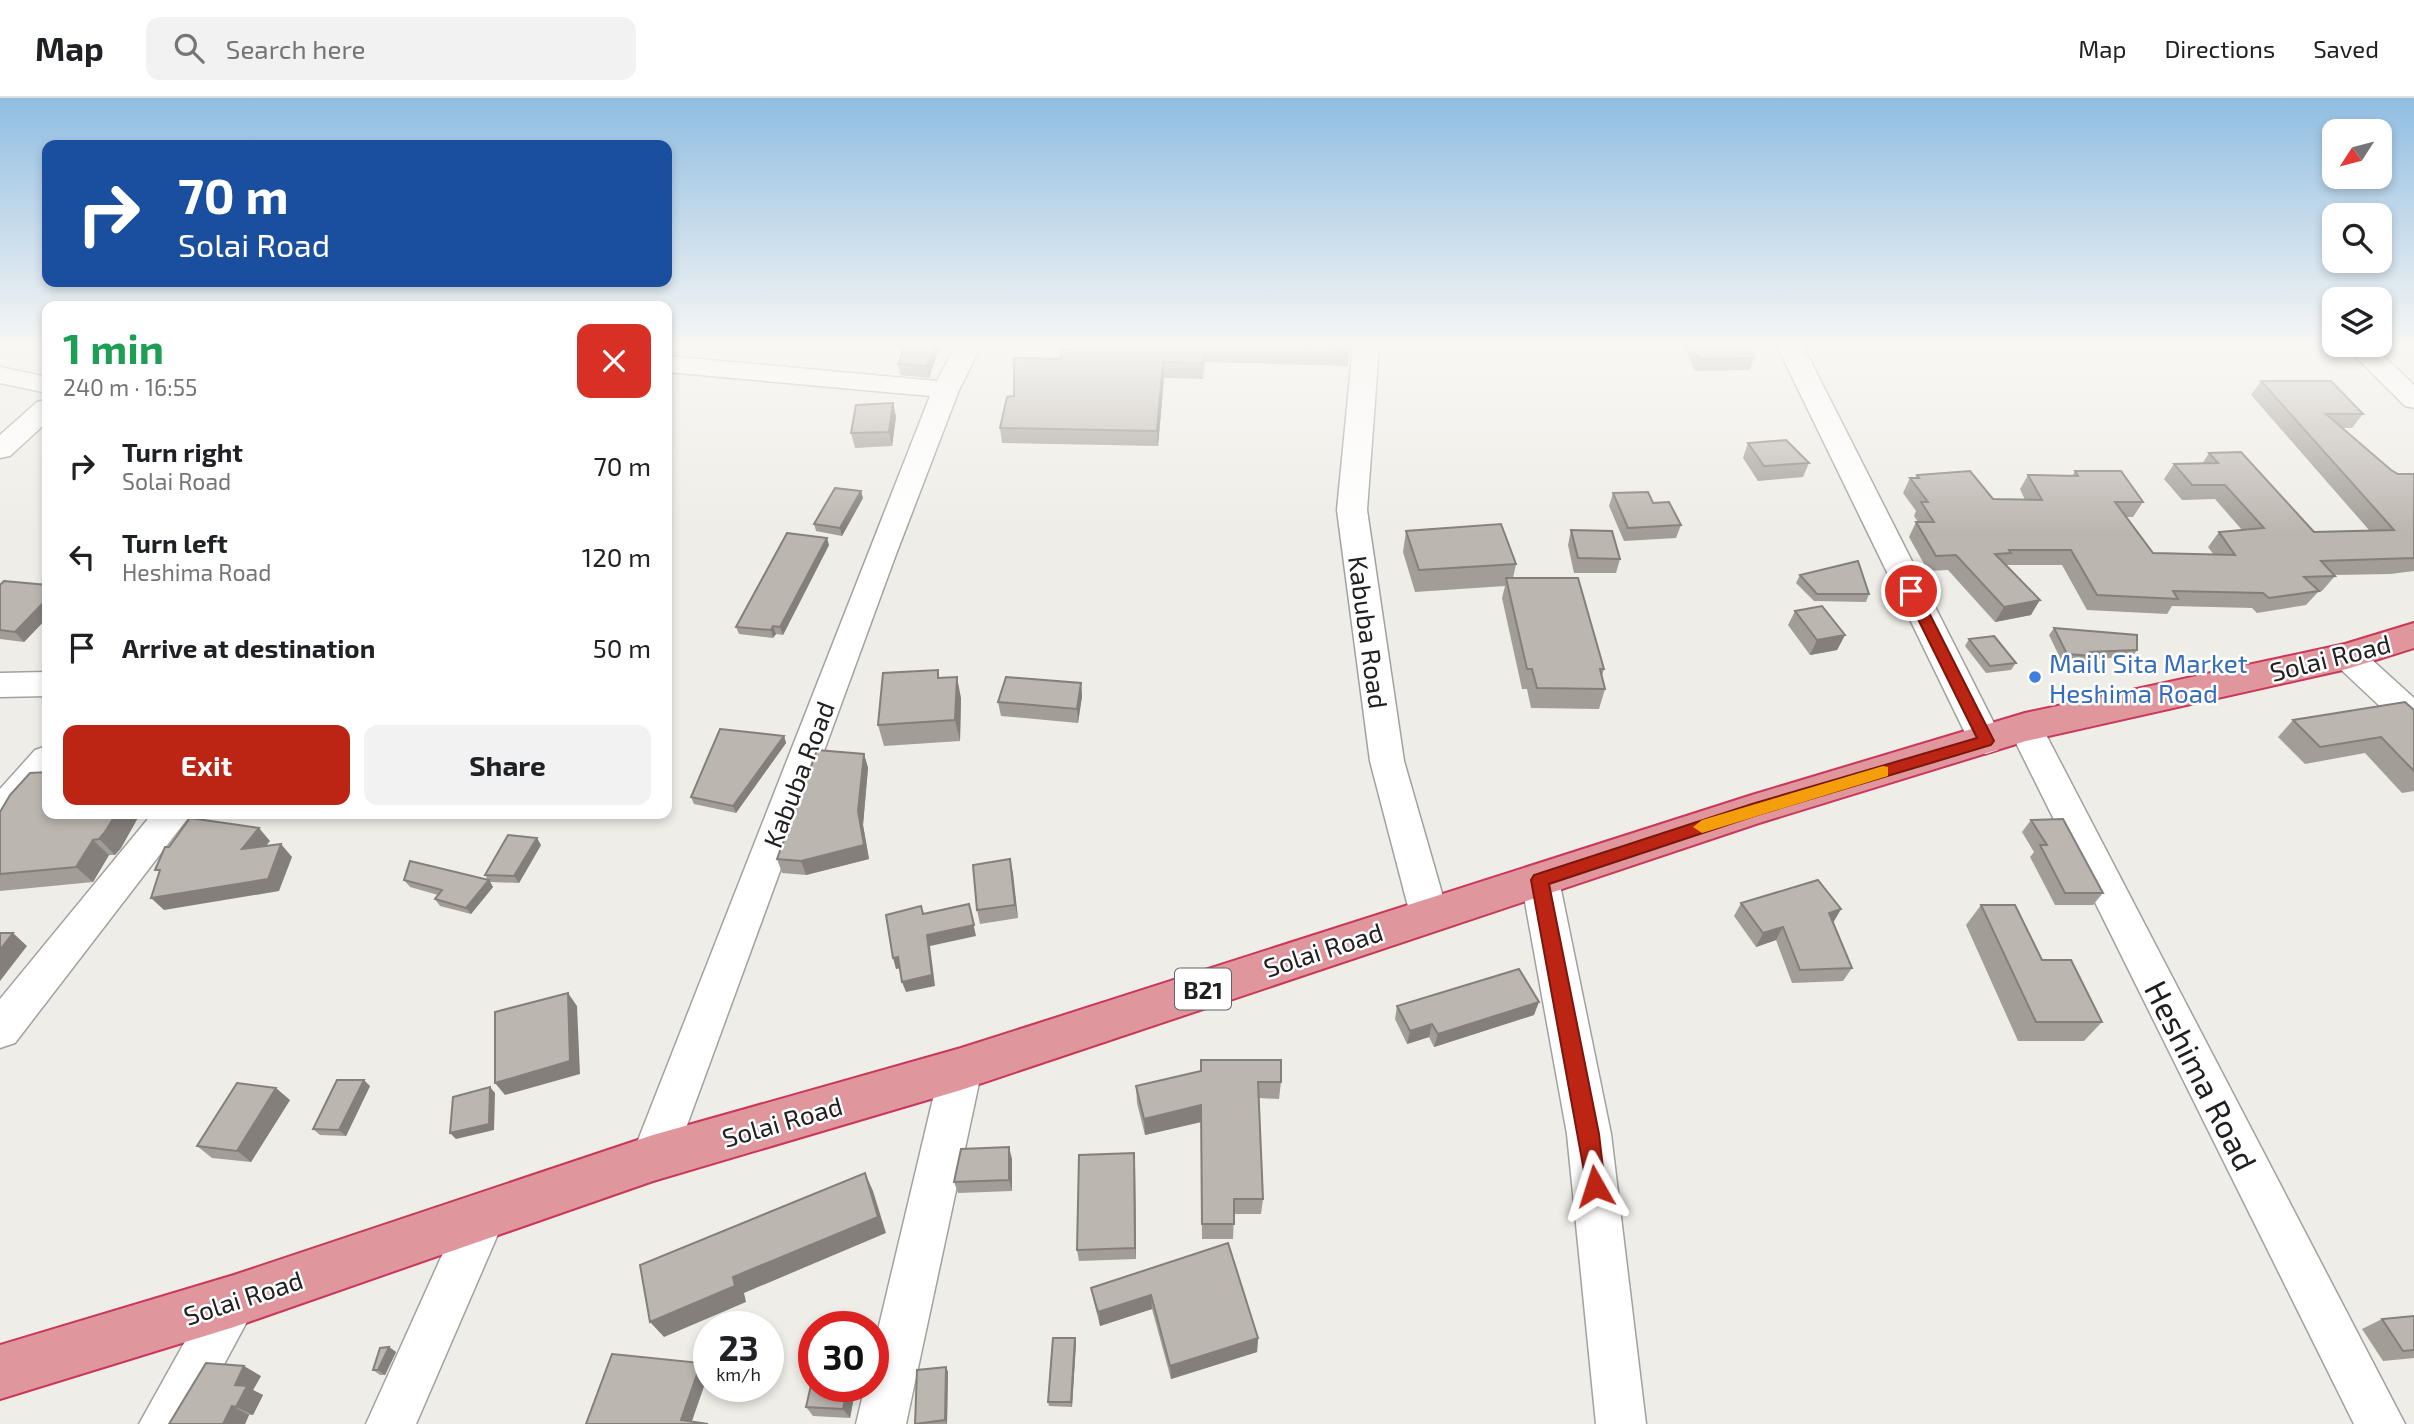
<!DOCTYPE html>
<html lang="en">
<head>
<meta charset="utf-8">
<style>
  :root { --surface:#fff; --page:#f2f2f2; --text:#202124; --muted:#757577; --line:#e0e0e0; --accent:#bc2413 }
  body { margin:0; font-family:"Exo 2",sans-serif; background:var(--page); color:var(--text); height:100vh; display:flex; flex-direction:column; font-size:26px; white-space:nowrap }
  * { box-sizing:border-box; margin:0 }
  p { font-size:23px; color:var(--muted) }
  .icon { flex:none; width:38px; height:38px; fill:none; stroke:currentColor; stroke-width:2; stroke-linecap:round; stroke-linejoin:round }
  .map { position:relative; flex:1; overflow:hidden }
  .sheet { position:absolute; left:42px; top:203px; width:630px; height:518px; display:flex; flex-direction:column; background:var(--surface); border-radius:14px; box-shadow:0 4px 10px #0003 }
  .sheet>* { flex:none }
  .top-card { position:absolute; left:42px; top:42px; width:630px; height:147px; border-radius:14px; box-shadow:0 4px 10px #0003; background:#1a4fa0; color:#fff; overflow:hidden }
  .needle { width:46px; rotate:234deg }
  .buttons { position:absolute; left:2322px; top:21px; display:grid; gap:14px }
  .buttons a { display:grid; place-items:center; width:70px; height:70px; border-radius:14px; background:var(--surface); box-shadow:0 4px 10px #0003; font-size:35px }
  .speed { position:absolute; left:693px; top:1213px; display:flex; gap:14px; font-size:35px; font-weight:700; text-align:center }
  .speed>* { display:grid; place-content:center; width:91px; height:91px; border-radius:50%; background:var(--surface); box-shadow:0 4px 10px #0003; line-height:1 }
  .speed small { font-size:18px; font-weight:400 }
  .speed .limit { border:10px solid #d22; background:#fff; color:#111 }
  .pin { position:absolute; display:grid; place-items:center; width:60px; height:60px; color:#fff; margin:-30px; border:4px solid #fff; border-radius:50%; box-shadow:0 2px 7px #0007 }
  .me { position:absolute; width:77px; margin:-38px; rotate:354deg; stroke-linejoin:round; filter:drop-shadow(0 0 5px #0008) }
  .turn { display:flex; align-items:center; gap:24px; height:147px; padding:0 21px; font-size:32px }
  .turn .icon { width:91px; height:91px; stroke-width:2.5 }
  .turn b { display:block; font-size:49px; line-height:60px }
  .round { display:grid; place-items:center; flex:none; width:74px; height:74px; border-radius:14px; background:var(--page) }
  .head { display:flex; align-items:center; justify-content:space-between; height:119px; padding:0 21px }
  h1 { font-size:42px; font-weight:700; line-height:52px; color:#1e9e55 }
  .button { display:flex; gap:14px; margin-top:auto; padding:14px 21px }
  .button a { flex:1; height:80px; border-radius:14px; background:var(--accent); color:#fff; font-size:28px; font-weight:700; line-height:80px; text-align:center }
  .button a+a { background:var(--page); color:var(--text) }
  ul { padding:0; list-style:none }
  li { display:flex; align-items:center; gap:21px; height:91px; padding:0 21px }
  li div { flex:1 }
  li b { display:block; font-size:26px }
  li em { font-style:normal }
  header { display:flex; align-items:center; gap:42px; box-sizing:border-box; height:98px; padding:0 35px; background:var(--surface); border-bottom:2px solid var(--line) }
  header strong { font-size:33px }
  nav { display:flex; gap:38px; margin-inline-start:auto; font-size:24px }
  .search { width:490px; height:63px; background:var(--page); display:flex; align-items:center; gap:18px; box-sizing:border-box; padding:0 24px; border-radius:14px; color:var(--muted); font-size:26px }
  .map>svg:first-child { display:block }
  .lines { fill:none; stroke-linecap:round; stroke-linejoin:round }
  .minor-casing { stroke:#a1a1a1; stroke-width:3 }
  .highway-casing { stroke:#ca375b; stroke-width:4 }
  .minor { fill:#fff; fill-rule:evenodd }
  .highway { fill:#df969d; fill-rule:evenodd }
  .wall { fill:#a29d97 }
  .shaded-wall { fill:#847f7b }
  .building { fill:#bcb6b0; stroke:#847f7b; stroke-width:2 }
  .route { fill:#bc2413; stroke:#7a170c; stroke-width:2 }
  .slow { fill:#f59e0b }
  .shop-dot { fill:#3f7fe0; stroke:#fff; stroke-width:2.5 }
  .labels { text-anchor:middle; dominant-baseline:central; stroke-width:5; stroke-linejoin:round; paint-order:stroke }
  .shield { fill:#fff; stroke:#636363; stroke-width:2 }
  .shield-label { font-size:24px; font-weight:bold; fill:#202020 }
  .street-label { font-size:26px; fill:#202020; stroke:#fff }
  .shop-label { font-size:26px; fill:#366cbe; stroke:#fff; text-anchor:start }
  .near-street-label { font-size:32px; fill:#202020; stroke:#fff }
</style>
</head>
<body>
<header>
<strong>Map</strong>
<div class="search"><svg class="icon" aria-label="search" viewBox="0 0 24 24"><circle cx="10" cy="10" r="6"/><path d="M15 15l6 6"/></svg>Search here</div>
<nav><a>Map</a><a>Directions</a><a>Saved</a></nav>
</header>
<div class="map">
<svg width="2414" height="1326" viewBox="0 0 2414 1326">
  <rect width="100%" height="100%" fill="#efede7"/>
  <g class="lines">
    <g class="minor-casing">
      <path id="minor" d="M955 248H981L959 292 895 459 675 1060 669 1075 653 1081 637 1075 631 1060 930 298 667 274V258L937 283Z
        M1353 248H1379L1367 412 1404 663 1448 816 1443 827 1429 832 1415 827 1410 816 1370 663 1337 412Z
        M1777 248H1803L2003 643 1998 652 1986 656 1974 652 1969 643Z
        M2345 248H2373L2414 287V310L2405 308Z
        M0 269 47 279V295L0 285Z
        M47 302V324L10 358 0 360V337L37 304Z
        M2347 547 2359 550 2414 600V632L2402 629 2335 566 2331 558 2335 550Z
        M47 574V598L0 599V575Z
        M2025 616 2037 620 2042 629 2405 1326H2354L2008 629 2013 620Z
        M47 648V685L13 725 0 729V691L35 652Z
        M152 716H191L15 945 0 950V901Z
        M1540 767 1553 771 1559 782 1611 1036 1646 1326H1596L1567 1036 1521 782 1527 771Z
        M961 952 976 958 982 971 906 1326H856L865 1288H873V1253L940 971 946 958Z
        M482 1098 498 1104 505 1120 416 1326H366L466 1104Z
        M234 1179 251 1186 258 1203 192 1326H139L217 1186Z"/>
    </g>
    <g class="highway-casing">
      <path id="highway" d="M2414 525V550L2347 571 2026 643 1759 725 961 992 653 1083 234 1229 0 1301V1247L234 1177 653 1037 961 950 1752 697 2025 615 2345 546Z"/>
    </g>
    <use href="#minor" class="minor"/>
    <use href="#highway" class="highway"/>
  </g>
  <path class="wall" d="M940 248 929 280 900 277 898 266Z
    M1082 248H1350L1348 268 1205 264 1203 281 1164 280 1158 348 1002 345 1000 330 1014 298 1060 261 1081 252Z
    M1665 248H1761V249H1749L1754 260 1750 272 1695 273 1684 249Z
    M2261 283 2363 316 2352 330H2343L2391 372 2398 376H2414V473L2390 476 2334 477 2335 478 2322 493H2319L2306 507 2257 515 2252 510 2172 508 2167 516 2087 512 2062 467H2006L2031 517 1995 524 1948 472 1928 473 1909 439 1916 424H1918L1914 418 1916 413 1903 395 1910 380H1915L1917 377 1993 401 2025 402 2020 391 2028 377 2072 378 2075 373 2143 404 2133 419H2126L2153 455 2214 457 2208 449 2219 434 2242 432 2215 401 2182 402 2164 381 2174 366H2202L2209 355 2314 434 2369 432 2251 297Z
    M893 305 896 319 892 348 855 350 851 335Z
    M1748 345 1809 365 1803 379 1758 383 1743 360Z
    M1613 395 1653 405 1681 427 1676 440 1624 443 1609 408Z
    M863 400 842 438 816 433 814 426Z
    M1571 432 1620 461 1616 475H1574L1568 447Z
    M1406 433 1516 466 1513 480 1604 571 1602 578 1605 591 1599 611 1531 610 1527 591H1522L1502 500 1505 488 1415 494 1403 454Z
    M829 447 783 537 776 536 773 540 739 536 736 529Z
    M1800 477 1869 496 1866 504 1814 503 1796 485Z
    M0 487H47V520L24 544 0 541Z
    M1795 513 1845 537 1837 552 1810 557 1788 527Z
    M2054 530 2137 552 2132 559 2090 561 2088 565 2062 564 2049 537Z
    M1969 541 2016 565 2011 572 1986 575 1965 548Z
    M940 580 961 600 960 643 884 648 878 627Z
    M1081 585 1082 598 1078 625 1001 618 998 604Z
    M2414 612V693L2402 695 2365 655 2305 666 2278 639 2293 622Z
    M784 638 786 645 736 715 694 706 691 699Z
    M864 656 868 670 863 727 869 761 806 777 782 775 777 761Z
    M0 714 47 716H140L121 750 115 757H109L93 784 0 793Z
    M2031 722 2103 795 2093 807H2055L2030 759 2034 754 2022 734Z
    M541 747 519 785 490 784 493 789 471 816 440 808 435 801 438 797 410 789 404 782H488L485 777Z
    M1010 761 1018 820 980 826 977 812Z
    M1741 805 1841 811 1833 824 1852 870 1843 883 1792 885 1776 842 1756 849 1734 818Z
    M1981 807 2042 862 2102 924 2084 943H2018L1966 827Z
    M1397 908 1534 917 1434 949 1429 939 1407 946 1395 921Z
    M1201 973 1281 984 1279 1001 1259 1000 1263 1101 1261 1116H1234L1233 1141H1202L1201 1024 1145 1037 1137 1005 1136 988Z
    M370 988 346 1038 320 1037 313 1031Z
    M290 1002 251 1064 212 1060 197 1048Z
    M1012 1061V1093L958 1095 954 1084Z
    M1135 1067 1136 1161 1079 1163 1077 1152Z
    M1228 1145 1258 1240 1257 1254 1171 1281 1152 1211 1100 1228 1094 1204 1091 1190Z
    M2414 1218V1260L2383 1263 2362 1231 2382 1221Z
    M1075 1240 1076 1245 1072 1309 1049 1308 1048 1304Z
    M389 1249 396 1254 385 1277H380L373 1272Z
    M946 1269 948 1274 947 1326H915Z
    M261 1278 253 1292 263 1297 253 1317H249L245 1326H169Z
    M814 1288H856L850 1320 813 1318 806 1309Z"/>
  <path class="shaded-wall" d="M935 248H940L929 280 927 268Z
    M1163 264 1164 280 1158 348 1157 333Z
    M893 305 896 319 892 348 889 334Z
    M861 393 863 400 842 438 840 430Z
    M827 440 829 447 783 537 780 529Z
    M47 501V520L24 544 15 534Z
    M2040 502 2031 517 1995 524 2004 509Z
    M773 528 776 536 773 540 771 532Z
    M1845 537 1837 552 1810 557 1817 542Z
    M957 579 961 600 960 643 955 622Z
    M1081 585 1082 598 1078 625 1077 611Z
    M784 638 786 645 736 715 733 708Z
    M864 656 868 670 863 727 869 761 806 777 801 763Z
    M116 716H140L121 750 115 757 99 741Z
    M259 730 270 743 254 763 242 751Z
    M537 740 541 747 519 785 514 778Z
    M93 742 109 757 93 784 76 769Z
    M281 746 292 759 279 793 164 812 151 800Z
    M1010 761 1013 775 1018 820 1015 807Z
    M489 782 493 789 471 816 466 810Z
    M969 806 976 838 930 848 935 888 906 894 902 884 927 837Z
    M1841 811 1833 825 1829 815Z
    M1783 829 1776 842 1756 849 1763 835Z
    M13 835 27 848 0 883V852Z
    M898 859 902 870 896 871 893 860Z
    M568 895 577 908 580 976 505 997 495 985Z
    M1539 904 1534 917 1434 949 1438 936Z
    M1432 926 1429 939 1407 946 1410 933Z
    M364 982 370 988 346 1038 339 1032Z
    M490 989 495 995 494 1032 456 1041 450 1035Z
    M276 990 290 1002 251 1064 237 1053Z
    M1201 1007V1024L1145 1037 1144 1021Z
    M1009 1049 1012 1061V1093L1009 1082Z
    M1134 1055 1135 1067 1136 1161 1135 1150Z
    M865 1075 873 1093 886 1135 744 1195 746 1204 664 1239 650 1224 733 1179Z
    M1151 1197 1152 1211 1100 1228 1098 1214Z
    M1075 1240 1076 1245 1072 1309 1071 1304Z
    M1258 1240 1257 1254 1171 1281 1170 1268Z
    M389 1249 396 1254 385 1277 378 1272Z
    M701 1265 709 1274 691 1326 681 1322Z
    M244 1268 261 1278 253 1292 263 1297 253 1317 236 1309 235 1287Z
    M946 1269 948 1274 947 1326 945 1322Z
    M848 1288H856L850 1320 843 1311Z
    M232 1308 249 1317 245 1326H223Z"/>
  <path class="building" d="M905 248H935L927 268 898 266Z
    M1082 248H1350V252L1205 249 1203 265 1163 264 1157 333 1000 330 1007 299 1014 298V260L1060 261 1063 251 1081 252Z
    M1692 248H1748L1754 260 1699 261Z
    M2261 283H2331L2363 316H2326L2391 372 2398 376H2414V460L2321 463 2335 478 2304 479 2319 493 2269 500 2263 495 2173 493 2178 501 2097 497 2071 452H2009L2011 455 1995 456 2040 502 2004 509 1956 457 1936 458 1916 424H1934L1921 404H1928L1910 380H1919L1917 377 1970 373 1993 401 2042 402 2028 377 2078 378 2075 373H2121L2143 404H2115L2153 455 2235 457 2219 434 2264 430 2225 387H2192L2174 366 2218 365 2209 355 2241 354 2314 434 2394 432Z
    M893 305 889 334 851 335 856 307Z
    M1786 342 1809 365 1764 368 1748 345Z
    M835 390 861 393 840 430 814 426Z
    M1648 394 1653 405 1669 404 1681 427 1628 430 1613 395Z
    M1501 426 1516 466 1419 472 1406 433Z
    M1571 432 1612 433 1620 461 1578 460Z
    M787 435 827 440 780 529 773 528 771 532 736 529Z
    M1858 463 1869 496H1817L1800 477Z
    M1506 480H1578L1604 571H1600L1605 591 1537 590 1532 571H1527Z
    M4 483 47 487V501L15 534 0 532V487Z
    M1822 508 1845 537 1817 542 1795 513Z
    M2054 530 2137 537V552L2090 554 2093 558 2067 556Z
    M1994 538 2016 565 1990 568 1969 541Z
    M938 572V580L957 579 955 622 878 627 883 575Z
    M1006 579 1081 585 1077 611 998 604Z
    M2405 604 2414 612V673L2381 639 2320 649 2293 622Z
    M720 631 784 638 733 708 691 699Z
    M817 652 864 656 858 713 864 747 801 763 777 761Z
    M47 674V716H116L105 734 99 741 93 742 76 769 0 776V714L10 697 30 675Z
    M190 720 259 730 242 751 281 746 268 781 151 800 160 772H155L165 749H169Z
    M2063 721 2103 795H2065L2040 747H2047L2031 722Z
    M508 737 537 740 514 778 485 777Z
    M1010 761 1015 807 977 812 973 767Z
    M410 763 489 782 466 810 435 801 442 792 404 782Z
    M1818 782 1841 811 1829 815 1852 870 1800 872 1783 829 1763 835 1741 805Z
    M969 806 974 827 927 837 932 877 902 884 898 859 893 860 886 817 921 808 923 816Z
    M1981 807H2015L2042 862H2071L2102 924H2036Z
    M0 835H13L0 852Z
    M1519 871 1539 904 1438 936 1432 926 1410 933 1397 908Z
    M568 895 570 963 495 985V914Z
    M1201 962H1281V984H1258L1263 1101H1234V1126H1202L1201 1007 1144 1021 1136 988 1201 973Z
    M337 982H364L339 1032 313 1031Z
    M237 985 276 990 237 1053 197 1048Z
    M490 989 489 1026 450 1035 453 999Z
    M1009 1049V1082L954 1084 961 1051Z
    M1134 1055 1135 1150 1077 1152 1079 1057Z
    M865 1075 878 1119 733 1179 735 1188 650 1224 640 1167Z
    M1228 1145 1258 1240 1170 1268 1151 1197 1098 1214 1091 1190Z
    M2414 1218V1252L2403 1253 2382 1221Z
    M824 1227 860 1228H824Z
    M1053 1240H1075L1071 1304H1048Z
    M389 1249 378 1272H373L380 1250Z
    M612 1256 701 1265 681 1322 708 1326H586Z
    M206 1265 244 1268 235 1287 247 1288 236 1309 232 1308 223 1326H169Z
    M946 1269 945 1322 915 1326 917 1272Z
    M814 1274V1288H848L843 1311 806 1309Z"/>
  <linearGradient id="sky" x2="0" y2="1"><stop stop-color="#90bde2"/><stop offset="0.57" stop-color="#f8f7f4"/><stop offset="1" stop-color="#f8f7f4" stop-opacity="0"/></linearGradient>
  <rect width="2414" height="434" fill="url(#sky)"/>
  <path class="route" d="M1911 488 1918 493 1994 643 1991 647 1754 718 1549 786 1599 1036 1605 1088 1602 1095 1595 1098 1588 1095 1531 782 1534 777 1752 706 1977 640 1904 493Z"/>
  <path class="slow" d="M1883 668 1888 669V678L1702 735 1693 729 1702 722Z"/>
  <circle class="shop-dot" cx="2035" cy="579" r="7"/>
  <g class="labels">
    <rect class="shield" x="1175" y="870.5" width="56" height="41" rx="5"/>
    <g class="shield-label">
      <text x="1203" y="891">B21</text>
    </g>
    <g class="street-label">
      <text transform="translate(1369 534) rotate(82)">Kabuba Road</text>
      <text transform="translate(2330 559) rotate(-14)">Solai Road</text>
      <text transform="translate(798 676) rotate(-69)">Kabuba Road</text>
      <text transform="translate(1323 851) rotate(-18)">Solai Road</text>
      <text transform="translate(782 1023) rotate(-16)">Solai Road</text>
      <text transform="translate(243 1199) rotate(-18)">Solai Road</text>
    </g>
    <g class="shop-label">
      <text x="2049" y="564">Maili Sita Market<tspan x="2049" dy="30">Heshima Road</tspan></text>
    </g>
    <g class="near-street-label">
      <text transform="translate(2202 977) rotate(63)">Heshima Road</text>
    </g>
  </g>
</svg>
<div class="buttons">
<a><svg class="needle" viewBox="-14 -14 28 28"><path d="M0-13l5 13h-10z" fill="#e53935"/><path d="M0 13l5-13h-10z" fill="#757577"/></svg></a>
<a><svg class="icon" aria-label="search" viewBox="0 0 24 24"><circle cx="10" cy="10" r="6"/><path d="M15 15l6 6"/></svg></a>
<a><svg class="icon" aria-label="layers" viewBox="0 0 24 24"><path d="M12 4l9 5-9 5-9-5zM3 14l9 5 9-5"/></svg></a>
</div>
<div class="speed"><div>23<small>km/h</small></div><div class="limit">30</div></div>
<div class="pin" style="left:1911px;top:493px;background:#d93025"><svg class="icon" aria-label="arrive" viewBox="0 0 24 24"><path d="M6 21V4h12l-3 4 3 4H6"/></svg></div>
<svg class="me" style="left:1595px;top:1088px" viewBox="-20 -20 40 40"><path d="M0-17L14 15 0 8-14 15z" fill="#bc2413" stroke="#fff" stroke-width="4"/></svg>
<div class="top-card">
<div class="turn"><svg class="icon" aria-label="right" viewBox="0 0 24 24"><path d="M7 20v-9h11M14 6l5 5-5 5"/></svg><div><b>70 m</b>Solai Road</div></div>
</div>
<section class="sheet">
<div class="head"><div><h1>1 min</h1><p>240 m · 16:55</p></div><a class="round" style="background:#d93025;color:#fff"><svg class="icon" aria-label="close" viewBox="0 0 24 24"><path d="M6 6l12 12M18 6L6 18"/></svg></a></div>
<ul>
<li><svg class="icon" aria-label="right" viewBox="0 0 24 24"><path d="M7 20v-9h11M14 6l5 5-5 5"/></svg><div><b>Turn right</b><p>Solai Road</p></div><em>70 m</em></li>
<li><svg class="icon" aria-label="left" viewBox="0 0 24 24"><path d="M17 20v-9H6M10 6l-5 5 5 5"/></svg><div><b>Turn left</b><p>Heshima Road</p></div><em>120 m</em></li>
<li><svg class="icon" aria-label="arrive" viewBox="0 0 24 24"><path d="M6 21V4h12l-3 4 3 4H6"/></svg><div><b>Arrive at destination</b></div><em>50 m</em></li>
</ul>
<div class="button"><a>Exit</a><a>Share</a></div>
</section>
</div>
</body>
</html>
